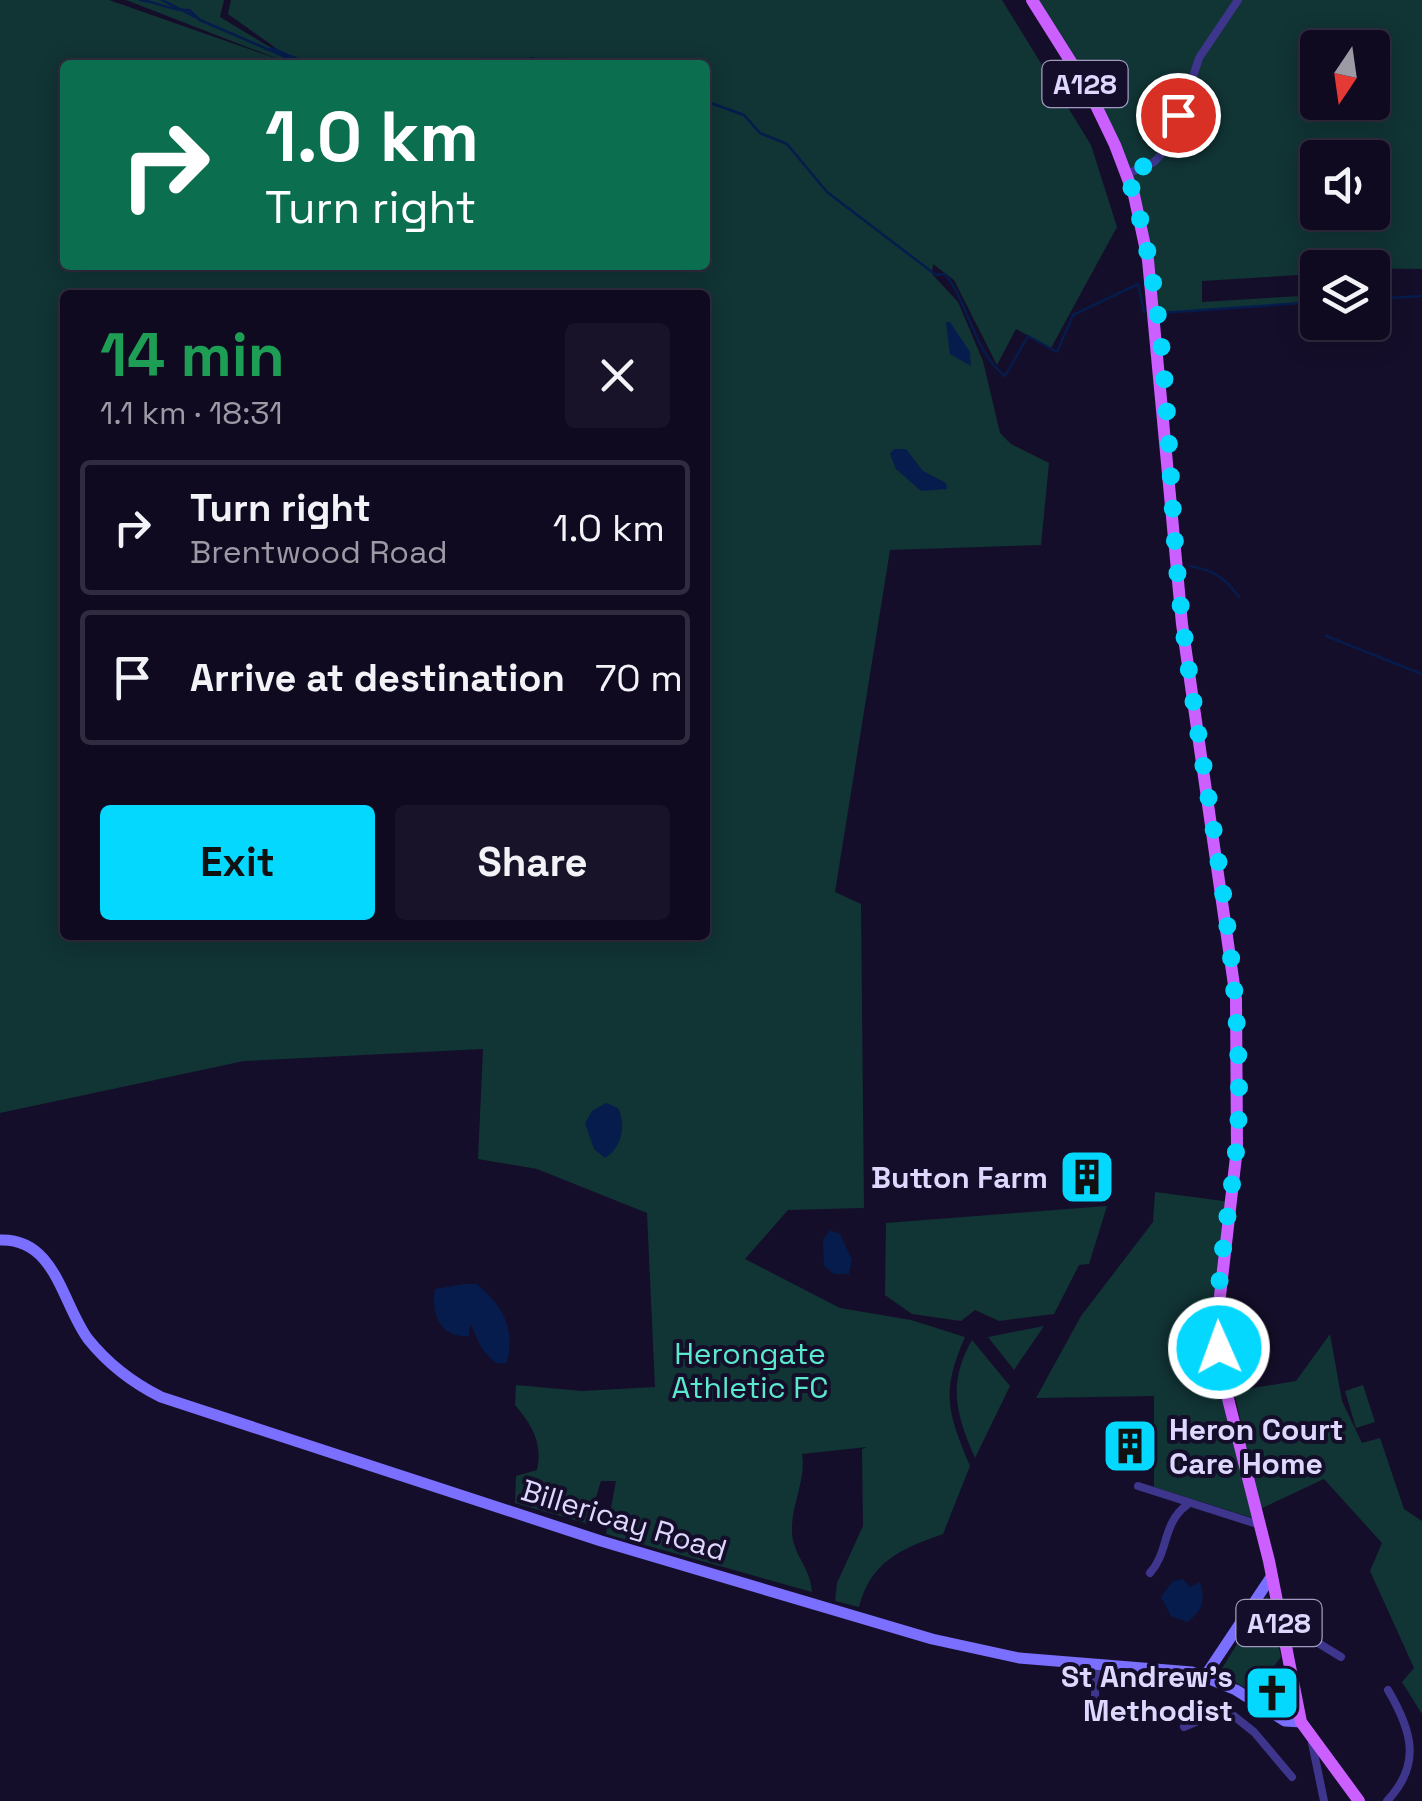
<!DOCTYPE html>
<html lang="en">
<head>
<meta charset="utf-8">
<style>
  :root { --surface:#100a20; --page:#191329; --text:#f1f3f6; --muted:#9c9aa5; --line:#302b3e; --accent:#04d8ff }
  body { margin:0; font-family:"Space Grotesk",sans-serif; background:var(--page); color:var(--text); height:100vh; display:flex; flex-direction:column; font-size:38px; white-space:nowrap }
  * { box-sizing:border-box; margin:0 }
  p { font-size:32px; color:var(--muted) }
  .icon { flex:none; width:55px; height:55px; fill:none; stroke:currentColor; stroke-width:2; stroke-linecap:round; stroke-linejoin:round }
  .map { position:relative; flex:1; overflow:hidden }
  .details { position:absolute; left:60px; top:290px; width:650px; height:650px; display:flex; flex-direction:column; background:var(--surface); border-radius:10px; box-shadow:0 5px 25px #0003,0 0 0 2px var(--line) }
  .details>* { flex:none }
  .guide { position:absolute; left:60px; top:60px; width:650px; height:210px; border-radius:10px; box-shadow:0 5px 25px #0003,0 0 0 2px var(--line); background:#0b6e4f; color:#fff; overflow:hidden }
  .needle { width:65px; rotate:193deg }
  .controls { position:absolute; left:1300px; top:30px; display:grid; gap:20px }
  .controls a { display:grid; place-items:center; width:90px; height:90px; border-radius:10px; background:var(--surface); box-shadow:0 5px 25px #0003,0 0 0 2px var(--line); font-size:50px }
  .pin { position:absolute; display:grid; place-items:center; width:85px; height:85px; color:#fff; margin:-42px; border:5px solid #fff; border-radius:50%; box-shadow:0 2px 10px #0007 }
  .me { position:absolute; width:110px; margin:-55px; rotate:358deg; stroke-linejoin:round; filter:drop-shadow(0 0 8px #0008) }
  .turn { display:flex; align-items:center; gap:35px; height:210px; padding:0 40px; font-size:45px }
  .turn .icon { width:130px; height:130px; stroke-width:2.5 }
  .turn b { display:block; font-size:70px; line-height:85px }
  .round { display:grid; place-items:center; flex:none; width:105px; height:105px; border-radius:10px; background:var(--page) }
  .headline { display:flex; align-items:center; justify-content:space-between; height:170px; padding:0 40px }
  h1 { font-size:60px; font-weight:800; line-height:75px; color:#1e9e55 }
  .button { display:flex; gap:20px; margin-top:auto; padding:20px 40px }
  .button a { flex:1; height:115px; border-radius:10px; background:var(--accent); color:#111; font-size:40px; font-weight:800; line-height:115px; text-align:center }
  .button a+a { background:var(--page); color:var(--text) }
  ul { padding:0; list-style:none }
  li { display:flex; align-items:center; gap:30px; height:135px; margin:0 20px 15px; padding:0 20px; border:5px solid var(--line); border-radius:10px }
  li div { flex:1 }
  li b { display:block; font-size:38px }
  li em { font-style:normal }
  .map>svg:first-child { display:block }
  .green { fill:#113435; fill-rule:evenodd }
  .water { fill:#061c4c }
  .lines { fill:none; stroke-linecap:round; stroke-linejoin:round }
  .stream { stroke:#061c4c; stroke-width:2.5 }
  .street { stroke:#3e368d; stroke-width:8 }
  .secondary { stroke:#7a6fff; stroke-width:11 }
  .primary { stroke:#cc5fff; stroke-width:12 }
  .route { stroke:#04d8ff; stroke-width:18; stroke-dasharray:0 32.4 }
  .labels { text-anchor:middle; dominant-baseline:central; stroke-width:8; stroke-linejoin:round; paint-order:stroke }
  .shield { fill:#150e2a; stroke:#a29bbf; stroke-width:2.5 }
  .shield-label { font-size:28px; font-weight:bold; fill:#ded8ff }
  .poi-label { font-size:30px; font-weight:bold; fill:#ded8ff; stroke:#150e2a; text-anchor:end }
  .park-label { font-size:30px; fill:#5ae9cd; stroke:#150e2a }
  .street-label { font-size:30px; fill:#ded8ff; stroke:#150e2a }
</style>
</head>
<body>
<div class="map">
<svg width="1422" height="1801" viewBox="0 0 1422 1801">
  <rect width="100%" height="100%" fill="#150e2a"/>
  <path class="green" d="M0 0H109L286 62 126 0H224L220 17 298 64 228 14 231 0H1002L1091 145 1117 227 1051 348 1016 329 997 365 954 280 933 264 932 274 958 302 983 361 1000 433 1011 444 1049 463 1041 545 890 550 835 892 861 904 864 1208 788 1210 745 1259 840 1308 911 1320 965 1337C941 1392 947 1411 970 1466L943 1534C901 1549 871 1561 859 1607L835 1601 837 1583 863 1526 862 1449 867 1447 802 1454C807 1482 787 1512 793 1540 797 1559 811 1570 812 1592L606 1534 616 1481H601L588 1524 515 1503 516 1476 537 1470C543 1443 532 1425 515 1405L516 1385 582 1391 655 1387 647 1213 537 1169 478 1159 483 1049 244 1061 0 1113ZM65 65H705V265H65ZM65 295H705V935H65Z
    M1032 0H1422V269L1318 268 1317 274 1202 281V302L1317 295V302L1159 313 1123 163ZM1318 48H1372V102H1318ZM1318 158H1372V212H1318Z
    M1155 1192 1231 1202 1217 1322 1256 1519 1154 1487V1396L1036 1398 1081 1316 1153 1222Z
    M1107 1206 1089 1264 1079 1265 1054 1314 999 1321 975 1310 961 1321 912 1314 885 1295 886 1223Z
    M1044 1326 1014 1370 988 1337Z
    M1330 1334 1342 1401 1362 1443 1380 1438 1404 1509 1422 1521V1714L1402 1682 1414 1668 1370 1571 1382 1543 1324 1479 1260 1509 1234 1391 1296 1381Z
    M972 1340 1010 1386 975 1458C956 1414 947 1384 972 1340Z
    M1363 1385 1375 1422 1356 1428 1345 1391Z
    M1267 1596 1281 1657 1254 1693 1219 1673Z"/>
  <path class="water" d="M950 322 970 352 971 366 950 354 946 322Z
    M894 449H906L923 471 946 483 947 489 921 491 896 469 890 454Z
    M606 1103 618 1108C627 1125 621 1149 605 1158L594 1149 585 1123 592 1111Z
    M830 1230 840 1234 852 1260 849 1274H834L824 1266 823 1240Z
    M465 1284H477C504 1308 515 1327 507 1363H496C478 1348 480 1342 470 1324L469 1336C440 1338 431 1314 435 1289Z
    M1183 1579 1190 1587 1200 1582C1205 1600 1204 1610 1187 1622L1171 1616 1161 1597 1173 1581Z"/>
  <g class="lines">
    <path class="stream" d="M140 0C159 2 169 11 189 10L200 20 304 65
      M162 0 195 17
      M271 48 312 65
      M541 60 555 65
      M422 65 479 59H569
      M444 65 478 61 482 65
      M507 65 533 58
      M585 65H587
      M705 101 744 115 760 133 787 144 827 192 936 275 945 274C969 304 975 354 1005 376L1028 336 1057 352 1073 315 1138 284 1144 312
      M1372 299 1422 296
      M1161 313 1318 302
      M1190 566C1214 570 1225 578 1239 597
      M1326 636 1422 674"/>
    <path class="street" d="M1127 174 1154 162 1172 143 1199 58 1238 0
      M1138 1486 1257 1524
      M1150 1573C1169 1552 1162 1523 1187 1505
      M1285 1644 1315 1641 1341 1657
      M1094 1710 1097 1665
      M1184 1727 1225 1709 1254 1732 1292 1777
      M1312 1743 1324 1801
      M1387 1801C1422 1764 1412 1731 1388 1690"/>
    <path class="secondary" d="M0 1240C56 1238 62 1304 88 1339 108 1364 133 1383 161 1397L601 1541 932 1639 1019 1658 1192 1672 1236 1690 1285 1721 1301 1722
      M1205 1676 1271 1577"/>
    <path class="primary" d="M1032 0 1088 89 1115 145 1134 195 1148 260 1182 624 1236 999 1237 1148 1217 1322 1222 1375 1269 1561 1301 1722 1359 1801"/>
  </g>
  <g class="lines">
    <path class="route" d="M1178 115C1171 149 1159 161 1127 174 1175 317 1164 477 1183 625 1202 783 1240 940 1239 1099 1239 1183 1212 1265 1219 1348"/>
  </g>
  <defs>
    <g id="building-square" transform="scale(2.875)"><rect x="-9" y="-9" width="18" height="18" rx="4" fill="#04d8ff" stroke="#150e2a"/><path d="M-4-6H4V6H1V3H-1V6H-4ZM-2.5-4.3h1.7v1.8h-1.7ZM.8-4.3h1.7v1.8H.8ZM-2.5-1h1.7V.8h-1.7ZM.8-1h1.7V.8H.8Z" fill="#111"/></g>
    <g id="church-square" transform="scale(2.875)"><rect x="-9" y="-9" width="18" height="18" rx="4" fill="#04d8ff" stroke="#150e2a"/><path d="M-1.2-6h2.4v3.5h3.3v2.4h-3.3V6h-2.4V-.1h-3.3v-2.4h3.3Z" fill="#111"/></g>
  </defs>
  <g fill-rule="evenodd">
    <use href="#building-square" x="1087" y="1177"/>
    <use href="#building-square" x="1130" y="1446"/>
    <use href="#church-square" x="1272" y="1693"/>
  </g>
  <g class="labels">
    <g class="shield">
      <rect x="1042.5" y="61" width="85" height="46" rx="8"/>
      <rect x="1236.5" y="1600" width="85" height="46" rx="8"/>
    </g>
    <g class="shield-label">
      <text x="1085" y="84">A128</text>
      <text x="1279" y="1623">A128</text>
    </g>
    <g class="poi-label">
      <text x="1048" y="1177">Button Farm</text>
      <text x="1169" y="1429" text-anchor="start">Heron Court<tspan x="1169" dy="34">Care Home</tspan></text>
      <text x="1233" y="1676">St Andrew's<tspan x="1233" dy="34">Methodist</tspan></text>
    </g>
    <g class="park-label">
      <text x="750" y="1353">Herongate<tspan x="750" dy="34">Athletic FC</tspan></text>
    </g>
    <g class="street-label">
      <text transform="translate(624 1520) rotate(17)">Billericay Road</text>
    </g>
  </g>
</svg>
<div class="controls">
<a><svg class="needle" viewBox="-14 -14 28 28"><path d="M0-13l5 13h-10z" fill="#e53935"/><path d="M0 13l5-13h-10z" fill="#9c9aa5"/></svg></a>
<a><svg class="icon" aria-label="sound" viewBox="0 0 24 24"><path d="M4 9h4l5-4v14l-5-4H4zM17 9q2 3 0 6"/></svg></a>
<a><svg class="icon" aria-label="layers" viewBox="0 0 24 24"><path d="M12 4l9 5-9 5-9-5zM3 14l9 5 9-5"/></svg></a>
</div>
<div class="pin" style="left:1178px;top:115px;background:#d93025"><svg class="icon" aria-label="arrive" viewBox="0 0 24 24"><path d="M6 21V4h12l-3 4 3 4H6"/></svg></div>
<svg class="me" style="left:1219px;top:1348px" viewBox="-20 -20 40 40"><circle r="17" fill="#04d8ff" stroke="#fff" stroke-width="3"/><path d="M0-11L8 9 0 5-8 9z" fill="#fff"/></svg>
<div class="guide">
<div class="turn"><svg class="icon" aria-label="right" viewBox="0 0 24 24"><path d="M7 20v-9h11M14 6l5 5-5 5"/></svg><div><b>1.0 km</b>Turn right</div></div>
</div>
<section class="details">
<div class="headline"><div><h1>14 min</h1><p>1.1 km · 18:31</p></div><a class="round"><svg class="icon" aria-label="close" viewBox="0 0 24 24"><path d="M6 6l12 12M18 6L6 18"/></svg></a></div>
<ul>
<li><svg class="icon" aria-label="right" viewBox="0 0 24 24"><path d="M7 20v-9h11M14 6l5 5-5 5"/></svg><div><b>Turn right</b><p>Brentwood Road</p></div><em>1.0 km</em></li>
<li><svg class="icon" aria-label="arrive" viewBox="0 0 24 24"><path d="M6 21V4h12l-3 4 3 4H6"/></svg><div><b>Arrive at destination</b></div><em>70 m</em></li>
</ul>
<div class="button"><a>Exit</a><a>Share</a></div>
</section>
</div>
</body>
</html>
